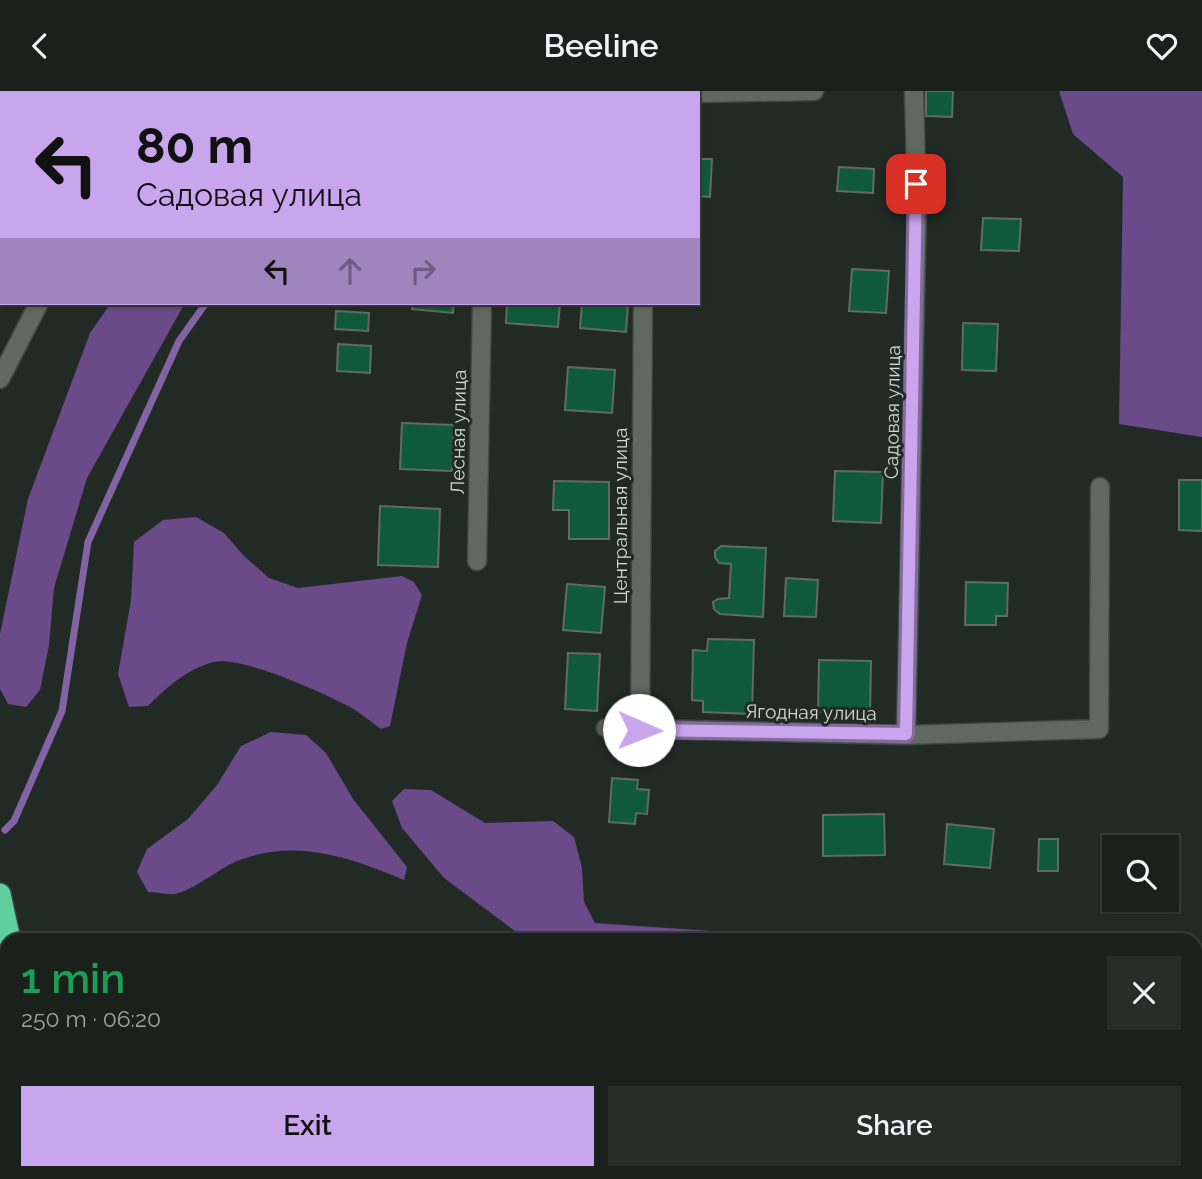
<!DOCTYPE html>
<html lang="en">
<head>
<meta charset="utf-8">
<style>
  :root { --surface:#1a201c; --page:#272d29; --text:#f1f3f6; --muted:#9fa3a3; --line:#383e3b; --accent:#c9a5ee }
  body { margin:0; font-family:Raleway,sans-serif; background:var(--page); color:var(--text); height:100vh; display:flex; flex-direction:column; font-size:26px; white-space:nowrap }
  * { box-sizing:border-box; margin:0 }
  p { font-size:23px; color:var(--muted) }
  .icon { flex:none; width:38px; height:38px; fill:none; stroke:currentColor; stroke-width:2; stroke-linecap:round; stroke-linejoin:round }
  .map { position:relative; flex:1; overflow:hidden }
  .panel { position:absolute; left:0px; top:842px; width:1202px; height:247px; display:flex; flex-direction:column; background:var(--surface); border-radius:21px 21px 0 0; box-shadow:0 2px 5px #0004,0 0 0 2px var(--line) }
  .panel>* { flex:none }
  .banner { position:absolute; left:0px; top:0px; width:700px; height:214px; box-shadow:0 2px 5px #0004,0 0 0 2px var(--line); background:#c9a5ee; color:#111; overflow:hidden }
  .tools { position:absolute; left:1102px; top:744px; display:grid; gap:14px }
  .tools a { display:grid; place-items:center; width:77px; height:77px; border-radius:0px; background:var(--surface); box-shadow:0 2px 5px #0004,0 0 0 2px var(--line); font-size:35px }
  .pin { position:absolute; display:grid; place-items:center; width:60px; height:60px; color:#fff; margin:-30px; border-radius:14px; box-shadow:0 4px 10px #0006 }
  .me { position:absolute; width:77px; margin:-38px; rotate:91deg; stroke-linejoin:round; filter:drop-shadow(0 0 5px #0008) }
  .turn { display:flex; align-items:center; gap:24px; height:147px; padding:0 21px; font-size:32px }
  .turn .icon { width:91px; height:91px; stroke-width:2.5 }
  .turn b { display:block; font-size:49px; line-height:60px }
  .lanes { display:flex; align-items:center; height:66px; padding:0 21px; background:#0003; justify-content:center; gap:35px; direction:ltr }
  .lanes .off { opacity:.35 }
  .round { display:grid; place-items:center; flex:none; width:74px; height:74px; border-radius:0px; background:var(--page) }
  .head { display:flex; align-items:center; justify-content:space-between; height:119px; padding:0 21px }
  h1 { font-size:42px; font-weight:600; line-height:52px; color:#1e9e55 }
  .cta { display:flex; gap:14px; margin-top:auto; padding:14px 21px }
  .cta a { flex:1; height:80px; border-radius:0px; background:var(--accent); color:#111; font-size:28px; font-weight:600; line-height:80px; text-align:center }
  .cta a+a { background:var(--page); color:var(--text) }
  header { display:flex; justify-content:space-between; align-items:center; height:91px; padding:0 21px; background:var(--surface); font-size:32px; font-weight:600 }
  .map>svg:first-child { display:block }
  .forest { fill:#6a4a88 }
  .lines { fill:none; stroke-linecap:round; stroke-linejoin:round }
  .stream { stroke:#8363a3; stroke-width:7 }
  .building { fill:#0f593e; stroke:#616a65; stroke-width:2 }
  .street-casing { stroke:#3f4643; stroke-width:21 }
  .highway-casing { stroke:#3f4643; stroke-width:24 }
  .street { stroke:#5f6863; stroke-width:18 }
  .highway { stroke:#61d0a1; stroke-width:21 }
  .route-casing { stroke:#836b9b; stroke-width:18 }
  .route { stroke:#c9a5ee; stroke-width:12 }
  .labels { text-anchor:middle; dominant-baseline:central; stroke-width:6; stroke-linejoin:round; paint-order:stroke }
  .street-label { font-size:19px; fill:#d4d9d7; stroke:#222a26 }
</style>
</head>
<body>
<header><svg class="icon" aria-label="back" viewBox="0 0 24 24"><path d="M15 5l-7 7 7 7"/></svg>Beeline<svg class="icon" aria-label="heart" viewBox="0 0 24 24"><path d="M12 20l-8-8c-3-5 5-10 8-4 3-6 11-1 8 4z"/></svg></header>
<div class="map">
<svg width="1202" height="1088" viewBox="0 0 1202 1088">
  <rect width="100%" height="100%" fill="#222a26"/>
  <path class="forest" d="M1059 0H1202V346L1119 333 1123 86 1073 43Z
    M111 212H185L87 387 54 497 49 554 40 599 26 616 8 613 0 598V543L28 408 90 242Z
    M196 426 224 442 244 465 269 487 298 497 402 485 414 491 422 504 407 552 390 635 381 638C371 631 361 622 350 616 323 602 243 565 214 571 188 577 166 597 148 615L129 616 118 583 131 509 134 451 163 429Z
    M271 641 306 644 326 662 353 708 407 776 404 789C349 766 295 747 237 770 218 778 194 799 175 803 167 804 156 801 148 801L137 781 147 758 188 728 217 694 241 655Z
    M404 698 431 699 485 732 553 730 574 746 582 777 584 811 595 832 726 841 757 845 759 849H536L523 846 444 787 402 737 392 710Z"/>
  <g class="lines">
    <path class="stream" d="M420 2 422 0
      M5 739 14 730 62 620 88 451 179 250 206 212"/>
  </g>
  <path class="building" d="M926 0H953L952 26 926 25Z
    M698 68H712L710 106 698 105Z
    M839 76 874 78 873 102 837 100Z
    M983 127 1021 128 1019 160 981 159Z
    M852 178 889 180 886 222 849 220Z
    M413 212H454L453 222 412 218Z
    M507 212H560L558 236 506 232Z
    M582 212H628L626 241 580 237Z
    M336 220 369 222 368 240 335 238Z
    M963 232 998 233 996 280 962 279Z
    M338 253 371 255 370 282 337 280Z
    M568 276 615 279 612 322 565 319Z
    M402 332 454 334 452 380 400 378Z
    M835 380 883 381 881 432 833 430Z
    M1179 389H1202V440L1179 439Z
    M554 390 609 391V448H569V419H553Z
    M380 415 440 418 438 476 378 474Z
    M721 455 766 457 763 526 720 523 714 518 713 511 718 508 729 507 731 473 719 472 715 466V460Z
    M786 487 818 489 816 526 784 525Z
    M966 491 1008 492 1007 525H996V534H965Z
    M567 493 605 496 601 542 563 539Z
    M708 548 754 549 752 623 703 621V610L692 609 693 559 707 560Z
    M568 562 600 563 597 620 565 618Z
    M819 569 871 570 870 623 818 621Z
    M612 687 638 689 637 698 649 699 647 723 636 722 635 733 609 731Z
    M884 723 885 764 823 765V724Z
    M947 733 994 738 990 777 944 773Z
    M1039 748H1058V780H1038Z
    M1198 942 1202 946V985L1195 991V945Z
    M227 1082H270V1088H227Z
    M684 1082H717L718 1088H686Z
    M853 1082H901L903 1088H854Z"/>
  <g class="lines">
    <g class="street-casing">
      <path id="street" d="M611 0 632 2
        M170 2 171 0
        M487 2V0
        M698 2 814 0
        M0 288 39 212
        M477 470 482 212
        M606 637 906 644 1099 638 1100 396
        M640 639 643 212
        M906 644 917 116 914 0
        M1195 1049 1202 1048
        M509 1082 512 1088
        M987 1088 1022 1082"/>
    </g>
    <g class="highway-casing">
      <path id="highway" d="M0 803 10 849
        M58 1082 59 1088"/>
    </g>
    <use href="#street" class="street"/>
    <use href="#highway" class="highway"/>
  </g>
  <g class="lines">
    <g class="route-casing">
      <path id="route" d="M639 639 906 643 916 93"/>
    </g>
    <use href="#route" class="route"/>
  </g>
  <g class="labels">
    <g class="street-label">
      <text transform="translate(892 321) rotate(-89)">Садовая улица</text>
      <text transform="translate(458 341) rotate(-89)">Лесная улица</text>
      <text transform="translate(620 425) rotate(-90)">Центральная улица</text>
      <text transform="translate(811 621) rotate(1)">Ягодная улица</text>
    </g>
  </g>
</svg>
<div class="tools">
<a><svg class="icon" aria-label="search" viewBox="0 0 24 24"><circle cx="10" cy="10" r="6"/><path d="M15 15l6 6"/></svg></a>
</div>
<div class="pin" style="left:916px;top:93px;background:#d93025"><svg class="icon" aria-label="arrive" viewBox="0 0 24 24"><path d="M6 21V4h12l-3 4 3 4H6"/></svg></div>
<svg class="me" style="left:639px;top:639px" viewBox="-20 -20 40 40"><circle r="19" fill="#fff"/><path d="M0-13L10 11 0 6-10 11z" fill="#c9a5ee"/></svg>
<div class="banner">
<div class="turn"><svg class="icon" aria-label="left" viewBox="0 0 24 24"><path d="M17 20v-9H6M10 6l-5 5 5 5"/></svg><div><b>80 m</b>Садовая улица</div></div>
<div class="lanes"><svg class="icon" aria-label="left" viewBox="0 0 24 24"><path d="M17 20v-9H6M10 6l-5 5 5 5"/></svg><svg class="icon off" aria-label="ahead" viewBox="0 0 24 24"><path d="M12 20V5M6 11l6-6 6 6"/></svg><svg class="icon off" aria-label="right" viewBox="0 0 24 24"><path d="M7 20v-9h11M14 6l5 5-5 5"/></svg></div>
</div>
<section class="panel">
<div class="head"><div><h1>1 min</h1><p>250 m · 06:20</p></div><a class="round"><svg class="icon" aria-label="close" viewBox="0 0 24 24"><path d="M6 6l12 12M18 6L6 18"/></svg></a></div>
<div class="cta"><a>Exit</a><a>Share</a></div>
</section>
</div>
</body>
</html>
